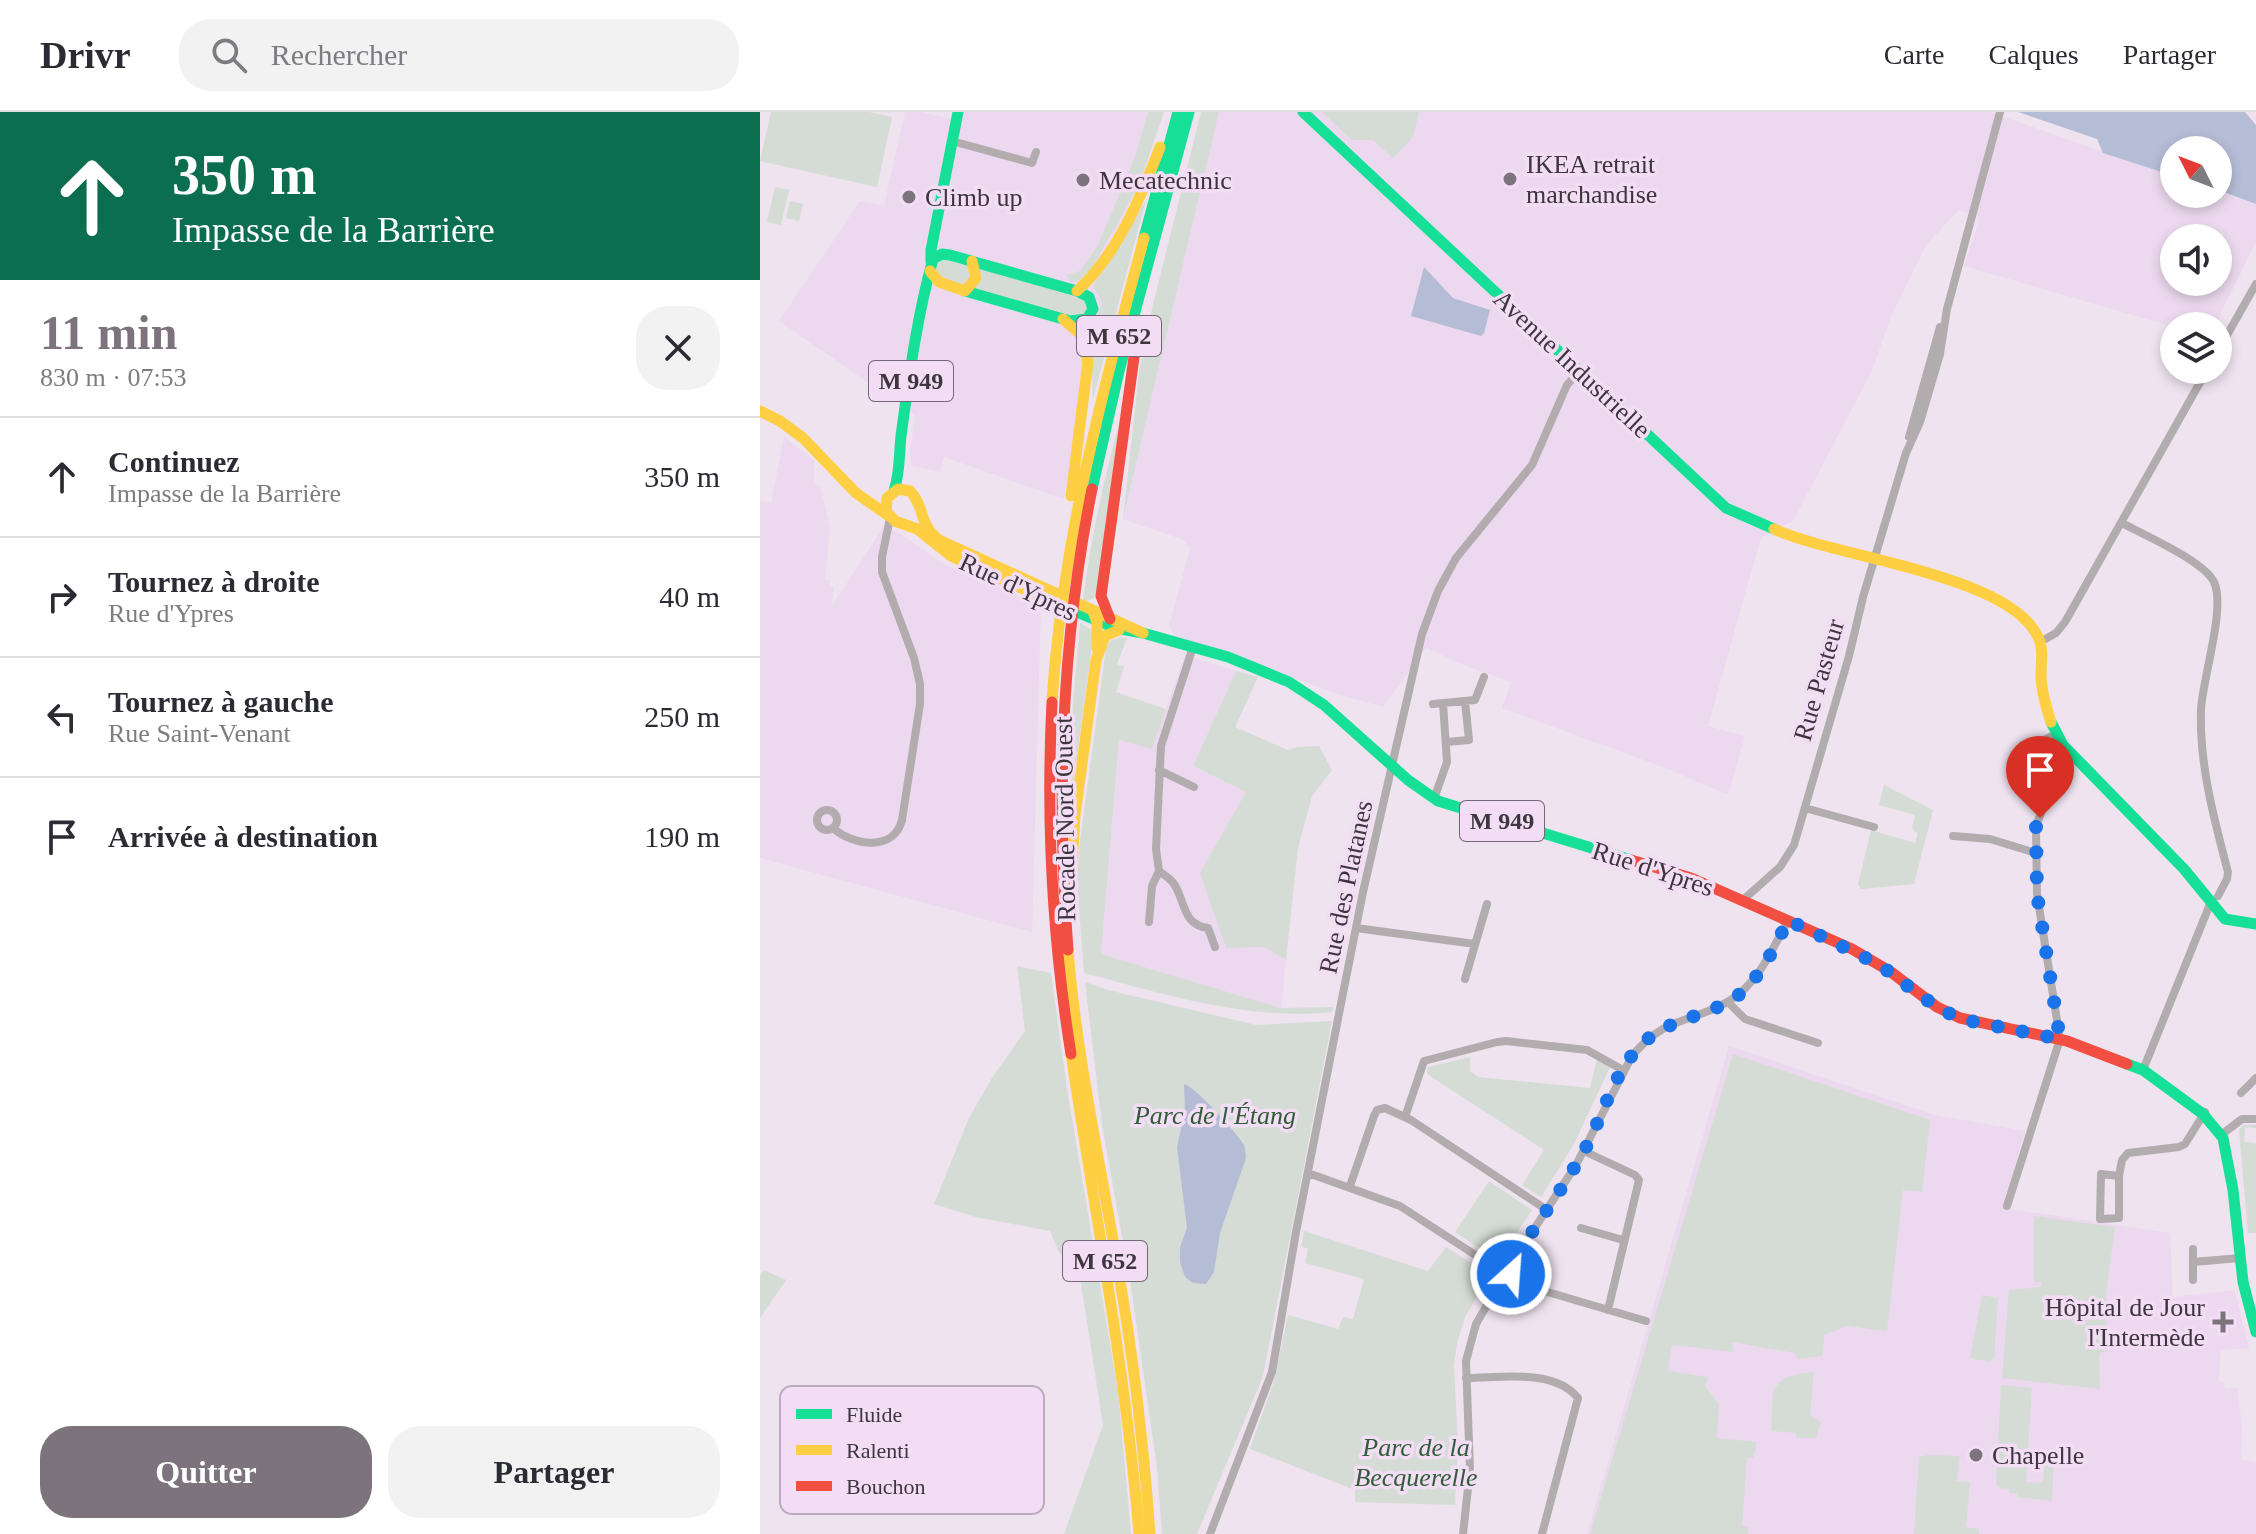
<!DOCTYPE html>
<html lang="fr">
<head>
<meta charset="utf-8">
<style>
  :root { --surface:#fff; --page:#f2f2f3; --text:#2b2b33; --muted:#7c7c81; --line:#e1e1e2; --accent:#7c737d }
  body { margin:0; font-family:"Times New Roman",serif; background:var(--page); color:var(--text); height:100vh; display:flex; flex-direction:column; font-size:30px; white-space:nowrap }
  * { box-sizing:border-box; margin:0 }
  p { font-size:26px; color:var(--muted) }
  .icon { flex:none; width:44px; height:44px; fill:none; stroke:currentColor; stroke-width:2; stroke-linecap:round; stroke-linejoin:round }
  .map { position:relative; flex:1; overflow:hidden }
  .panel { display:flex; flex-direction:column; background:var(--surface); width:760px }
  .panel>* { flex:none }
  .banner { background:#0b6e4f; color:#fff; overflow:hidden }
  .needle { width:52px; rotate:312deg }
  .fabs { position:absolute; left:1400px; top:24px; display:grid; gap:16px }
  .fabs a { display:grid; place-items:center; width:72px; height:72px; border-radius:50%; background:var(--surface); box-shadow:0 4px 12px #0003; font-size:40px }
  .pin { position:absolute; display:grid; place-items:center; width:68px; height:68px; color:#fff; margin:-82px -34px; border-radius:50% 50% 50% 0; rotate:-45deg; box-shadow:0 0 8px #0007 }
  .pin .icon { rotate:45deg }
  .me { position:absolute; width:88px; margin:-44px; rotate:26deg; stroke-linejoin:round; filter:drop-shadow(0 0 6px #0008) }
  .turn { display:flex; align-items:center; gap:28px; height:168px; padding:0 40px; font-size:36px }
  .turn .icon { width:104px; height:104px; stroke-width:2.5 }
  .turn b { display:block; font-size:56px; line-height:68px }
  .round { display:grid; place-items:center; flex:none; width:84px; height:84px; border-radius:32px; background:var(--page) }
  .overview { display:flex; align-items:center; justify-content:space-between; height:136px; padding:0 40px }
  h1 { font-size:48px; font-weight:700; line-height:60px; color:var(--accent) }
  .button { display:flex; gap:16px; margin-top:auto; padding:16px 40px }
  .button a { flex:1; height:92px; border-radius:32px; background:var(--accent); color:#fff; font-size:32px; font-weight:700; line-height:92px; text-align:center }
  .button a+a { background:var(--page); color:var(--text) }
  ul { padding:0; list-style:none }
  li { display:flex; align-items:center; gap:24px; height:120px; padding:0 40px; border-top:2px solid var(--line) }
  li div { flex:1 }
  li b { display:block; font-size:30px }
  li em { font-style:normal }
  header { display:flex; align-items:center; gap:48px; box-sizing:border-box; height:112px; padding:0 40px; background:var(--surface); border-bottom:2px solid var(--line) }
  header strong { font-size:38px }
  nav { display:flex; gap:44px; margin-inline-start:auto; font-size:28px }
  .search { width:560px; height:72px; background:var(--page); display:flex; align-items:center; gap:20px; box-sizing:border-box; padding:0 28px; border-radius:32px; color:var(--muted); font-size:30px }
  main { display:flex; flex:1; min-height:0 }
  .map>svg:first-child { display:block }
  .built { fill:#ecd9ef; fill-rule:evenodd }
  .green { fill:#d4dcd5 }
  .water { fill:#b5bcd6 }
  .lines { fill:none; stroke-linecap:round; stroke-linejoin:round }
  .street { stroke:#b2acae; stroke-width:8 }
  .fast { stroke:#16e098; stroke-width:11 }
  .slow { stroke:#ffcf43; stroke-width:11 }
  .jam { stroke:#f24e42; stroke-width:11 }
  .route { stroke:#1a73e8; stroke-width:14; stroke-dasharray:0 25.2 }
  .poi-dot { fill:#7c737d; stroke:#f2ddf5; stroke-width:3 }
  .labels { text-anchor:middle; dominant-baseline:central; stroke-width:7; stroke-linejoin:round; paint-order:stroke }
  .shield { fill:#f2ddf5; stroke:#746876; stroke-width:2 }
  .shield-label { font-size:24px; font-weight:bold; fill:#3e363f }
  .poi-label { font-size:26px; fill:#3e363f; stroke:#f2ddf5; text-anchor:start }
  .street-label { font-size:26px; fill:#3e363f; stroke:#f2ddf5 }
  .park-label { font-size:26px; font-style:italic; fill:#305c36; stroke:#f2ddf5 }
  .key { fill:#f2ddf5; stroke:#bcabbe; stroke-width:2 }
  .key-label { font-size:22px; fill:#3e363f }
</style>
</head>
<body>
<header>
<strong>Drivr</strong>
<div class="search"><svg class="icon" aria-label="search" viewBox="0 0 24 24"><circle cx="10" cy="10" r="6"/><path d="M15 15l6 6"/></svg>Rechercher</div>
<nav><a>Carte</a><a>Calques</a><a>Partager</a></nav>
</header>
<main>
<section class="panel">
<div class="banner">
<div class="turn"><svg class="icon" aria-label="ahead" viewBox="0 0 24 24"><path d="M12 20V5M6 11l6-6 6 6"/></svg><div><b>350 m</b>Impasse de la Barrière</div></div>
</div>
<div class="overview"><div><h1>11 min</h1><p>830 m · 07:53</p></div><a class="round"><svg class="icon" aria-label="close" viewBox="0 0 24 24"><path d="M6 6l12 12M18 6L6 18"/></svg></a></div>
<ul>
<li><svg class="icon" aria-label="ahead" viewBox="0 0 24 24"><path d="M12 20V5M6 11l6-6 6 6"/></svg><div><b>Continuez</b><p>Impasse de la Barrière</p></div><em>350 m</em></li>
<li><svg class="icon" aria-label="right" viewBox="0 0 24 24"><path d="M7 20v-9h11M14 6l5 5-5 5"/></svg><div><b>Tournez à droite</b><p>Rue d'Ypres</p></div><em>40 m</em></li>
<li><svg class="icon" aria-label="left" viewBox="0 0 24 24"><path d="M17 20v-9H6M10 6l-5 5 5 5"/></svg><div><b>Tournez à gauche</b><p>Rue Saint-Venant</p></div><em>250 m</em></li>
<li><svg class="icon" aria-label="arrive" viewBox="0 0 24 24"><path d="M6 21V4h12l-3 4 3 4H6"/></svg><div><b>Arrivée à destination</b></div><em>190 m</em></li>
</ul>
<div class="button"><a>Quitter</a><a>Partager</a></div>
</section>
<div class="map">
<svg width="1496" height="1422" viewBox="0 0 1496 1422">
  <rect width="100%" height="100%" fill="#eee3ef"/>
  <path class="built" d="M145 0H161L196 8 200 0H390L313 329 304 387 184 345 181 360 152 354 150 342 155 303 19 209 100 89 124 93Z
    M459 0H1230L1414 65V82H1458V80L1496 92V130L1454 214 1414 215 1204 154 1220 105 1199 98 1166 133 1130 207 1112 259 1033 409 1001 425 948 614 985 624 968 683 908 657 742 596 751 570 711 556 666 536 623 595 578 582 414 523 409 514 430 436 424 428 363 407ZM1414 126H1458V170H1414Z
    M24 324 54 349V372L60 373 70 416 65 467 70 468 69 475H74L72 494 124 414 142 423 184 452 281 494 272 820 0 746V389L11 391Z
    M425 543 476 559 433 654 486 680 505 835 526 848 521 896 341 842 359 627 392 636Z
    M969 934 1175 1003 1265 1019 1243 1096 1410 1121 1413 1185 1475 1178 1489 1236 1461 1238 1459 1269 1464 1271 1465 1277 1477 1275 1482 1314 1481 1347 1496 1350V1422H827Z"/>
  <path class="green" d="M11 0H109L132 5 117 75 0 49Z
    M388 0H404L378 76 331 157 320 168 311 170 306 163 320 159 338 133 376 43Z
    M441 0H459L363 407 379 260 392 197Z
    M562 0H659L653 25 633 46 613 28H592Z
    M15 75 29 78 21 113 7 110Z
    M386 88 333 287 331 232 325 218 336 209 342 191 333 174Z
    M30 89 43 92 39 109 26 106Z
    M188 146 209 155 212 162 203 172 178 165 175 154 179 148Z
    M220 156 326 188 329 196 318 207 214 177Z
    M362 301 338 478 334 486 328 489 323 488C331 424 345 362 362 301Z
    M320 511 332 518V534L310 695 313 589Z
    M360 525 367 526 357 552 364 555 356 580 406 597 392 637 359 628 341 842 521 896 573 895V900C488 909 404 882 324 861L317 770 320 729 346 536 350 529Z
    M476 559 498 565 475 615 528 638 537 635 559 634 572 658 552 684 538 736 526 848 505 835 466 836 440 761 486 680 433 654Z
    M1124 673 1173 698 1154 772 1101 777 1098 772 1111 718 1155 731 1158 722 1152 716 1155 703 1119 693Z
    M257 854 291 861 307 977 358 1279 371 1422H304L343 1313 320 1165 299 1140 290 1119 216 1105 174 1092 209 1006 232 966 265 919Z
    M325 870 348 878 496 913 572 909 503 1264 437 1422H402L397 1355 370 1168 342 1013Z
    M973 942 1170 1008 1162 1080 1143 1078 1127 1219 1088 1214 1064 1223 1063 1244 1038 1247 1035 1241 972 1230 974 1240 912 1233 908 1259 948 1265 945 1274 959 1292 957 1326 997 1330 993 1346H987L982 1414 988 1415V1422H830Z
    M710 945V959L718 965 830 976 837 947 850 955 814 1032 781 1085 762 1073 784 1038 667 962 668 955Z
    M1483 1013H1496V1016L1485 1015 1484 1030 1496 1031V1121H1488L1479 1018Z
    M729 1069 772 1098 738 1149 695 1120Z
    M1274 1104 1355 1115 1346 1182 1347 1239 1342 1240 1339 1244 1340 1277 1242 1266 1249 1178 1281 1175V1170H1274Z
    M544 1119 668 1159 686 1135 730 1163 705 1205 697 1231 694 1254 698 1331 695 1393 595 1390V1378L490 1337 514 1269 528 1203 578 1217 583 1205 593 1207 604 1167 545 1151 548 1137 541 1134Z
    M4 1158 26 1168 0 1206V1164Z
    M1222 1183 1238 1186 1234 1247H1231L1230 1250 1210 1246Z
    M1054 1260 1050 1303 1061 1310 1056 1326H1036V1321L1011 1319 1013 1279C1021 1264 1038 1261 1054 1260Z
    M1241 1273 1272 1276 1266 1370 1283 1371 1285 1343H1294L1292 1389 1257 1385V1381H1249V1377L1240 1376 1236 1373Z
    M1168 1343 1200 1344 1197 1369 1210 1370 1206 1415 1219 1417V1422H1154L1159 1345Z"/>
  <path class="water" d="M1258 0H1485L1496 13V92L1458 78V38H1414V64L1343 41 1337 27Z
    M664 155 693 186 730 198 724 221 721 224 651 204Z
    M424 972C436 975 477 1021 484 1033 485 1036 486 1043 486 1046L460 1121 454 1160 446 1172 433 1171 425 1165 420 1150V1135L427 1116 417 1035 425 998Z"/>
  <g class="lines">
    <path class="street" d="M192 29 272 51 276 40
      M1458 239 1496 172
      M1149 325 1180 215
      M1362 411C1384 423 1444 449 1454 470 1466 495 1443 565 1441 597 1439 652 1454 707 1468 760L1467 767 1458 784
      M1280 530 1296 521 1305 510 1447 258
      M433 535 401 634 396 737 399 759C404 763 411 767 414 772 426 790 422 813 448 816L455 835
      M673 592 715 588 724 565
      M687 630 709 628 705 589
      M399 658 434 675
      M674 687 687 650 683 591
      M1045 696 1114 715
      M57 708a10 10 0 1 1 20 0a10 10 0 1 1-20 0Z
      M73 716C93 734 134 740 142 708L160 592V572L154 546 122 460V445L130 406
      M1193 724 1230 727 1276 741
      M983 788 1020 755 1034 733 1089 544 1103 485 1146 341 1160 310 1180 242 1187 197 1240 0
      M389 810 392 774 399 759
      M596 816 715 832
      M705 867 727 792
      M968 890 985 907 1058 931
      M1383 958 1450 792
      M1481 981 1496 966
      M645 1005 664 949 737 930 746 929 827 938 863 958
      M1461 1023 1482 1007H1496
      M824 1039 875 1063 879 1068 848 1198
      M548 1061 640 1094 740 1159
      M1341 1062 1359 1064V1106L1340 1107Z
      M1359 1064 1362 1048 1368 1041 1419 1035 1425 1032 1445 1000
      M590 1074 614 1004 617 998 625 996 651 1008 787 1098
      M1247 1094 1300 927 1277 782 1276 714 1281 701 1280 630 1296 622
      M821 1116 863 1128
      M1433 1137V1168
      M1433 1150 1480 1146
      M748 1157 816 1053 872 944C906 903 930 912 969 889 998 872 1013 836 1028 808
      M750 1165 774 1176 886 1209
      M706 1266C741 1266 794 1256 818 1286L782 1422
      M450 1422 512 1260 536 1120 603 780 662 522 678 479 696 446 772 353 807 273 819 259
      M703 1422 710 1358 706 1249 716 1212 742 1167 740 1160 744 1156 748 1157"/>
    <path class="fast" d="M543 0 966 396 1014 417
      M384 126 418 0
      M171 150V138L198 0
      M332 377 359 259 429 0
      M134 379C140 361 139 343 141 324 149 265 157 204 173 147L182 142 190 143 317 179 329 185 333 197 327 207 310 209 205 179
      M276 483 355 516 383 521 468 545 529 570 564 593 648 668 678 689 871 748
      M1291 610 1303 633 1424 757 1465 807 1496 812
      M1367 952 1383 958 1443 1002 1463 1026 1473 1078 1483 1170 1496 1220"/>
    <path class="slow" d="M170 159 179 170 205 179 216 166 212 149
      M317 179C357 143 381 85 400 35
      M303 207 320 222 328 250 311 384
      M0 299 20 309 43 326 96 381 129 404
      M1014 417C1077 446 1249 462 1278 525 1284 537 1281 549 1281 562 1281 578 1286 595 1291 610
      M276 483 191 444 157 417 135 409 126 399 127 386 138 377 150 379C166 396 157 410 179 428L383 521
      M333 499 337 510V536
      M292 590C302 432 342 279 384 126
      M311 771 315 703 336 548 345 524 359 518
      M308 838C317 951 343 1063 361 1175 375 1257 384 1339 390 1422
      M311 942C335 1102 366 1260 379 1422"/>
    <path class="jam" d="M350 507 341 484 375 238
      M292 590C286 708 292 825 311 942
      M871 748 931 766 1092 837 1131 860 1177 895 1200 906 1307 929 1367 952
      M308 838C296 683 301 531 332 377"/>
  </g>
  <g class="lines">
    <path class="route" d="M751 1162 748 1157C773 1117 801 1080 824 1039 842 1006 852 966 877 937 905 907 935 908 968 890 997 874 1014 837 1028 808L1120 853 1162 885 1192 903 1210 909 1300 927 1277 782 1276 714 1280 706"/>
  </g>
  <g class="poi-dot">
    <circle cx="750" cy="67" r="8"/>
    <circle cx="323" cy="68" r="8"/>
    <circle cx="149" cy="85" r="8"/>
    <path d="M1459 1198h8v8h8v8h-8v8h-8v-8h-8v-8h8z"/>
    <circle cx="1216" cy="1343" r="8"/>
  </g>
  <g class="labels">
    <g class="shield">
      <rect x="317" y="204" width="84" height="40" rx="6"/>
      <rect x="109" y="249" width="84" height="40" rx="6"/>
      <rect x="700" y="689" width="84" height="40" rx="6"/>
      <rect x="303" y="1129" width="84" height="40" rx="6"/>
    </g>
    <g class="shield-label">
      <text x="359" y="224">M 652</text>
      <text x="151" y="269">M 949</text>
      <text x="742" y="709">M 949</text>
      <text x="345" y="1149">M 652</text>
    </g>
    <g class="poi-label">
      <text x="766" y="52">IKEA retrait<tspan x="766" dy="30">marchandise</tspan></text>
      <text x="339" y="68">Mecatechnic</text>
      <text x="165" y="85">Climb up</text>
      <text x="1445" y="1195" text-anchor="end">Hôpital de Jour<tspan x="1445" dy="30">l'Intermède</tspan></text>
      <text x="1232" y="1343">Chapelle</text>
    </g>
    <g class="street-label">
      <text transform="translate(812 252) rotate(43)">Avenue Industrielle</text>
      <text transform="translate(258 475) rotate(25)">Rue d'Ypres</text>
      <text transform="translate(1059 568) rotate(-74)">Rue Pasteur</text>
      <text transform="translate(305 707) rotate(-91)">Rocade Nord Ouest</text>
      <text transform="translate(893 757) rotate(18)">Rue d'Ypres</text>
      <text transform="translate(586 775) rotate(-78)">Rue des Platanes</text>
    </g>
    <g class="park-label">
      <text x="455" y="1003">Parc de l'Étang</text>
      <text x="656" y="1335">Parc de la<tspan x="656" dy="30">Becquerelle</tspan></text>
    </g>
  </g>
  <rect x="20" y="1274" width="264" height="128" rx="12" class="key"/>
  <rect x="36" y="1297" width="36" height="10" fill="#16e098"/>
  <rect x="36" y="1333" width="36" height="10" fill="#ffcf43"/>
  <rect x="36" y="1369" width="36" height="10" fill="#f24e42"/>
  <g class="key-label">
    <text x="86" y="1310">Fluide</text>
    <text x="86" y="1346">Ralenti</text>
    <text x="86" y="1382">Bouchon</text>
  </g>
</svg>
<div class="fabs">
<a><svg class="needle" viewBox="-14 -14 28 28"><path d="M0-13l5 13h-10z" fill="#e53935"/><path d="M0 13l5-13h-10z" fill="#7c7c81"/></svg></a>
<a><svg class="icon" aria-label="sound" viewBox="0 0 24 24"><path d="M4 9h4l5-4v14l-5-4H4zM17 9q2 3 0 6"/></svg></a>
<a><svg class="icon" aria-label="layers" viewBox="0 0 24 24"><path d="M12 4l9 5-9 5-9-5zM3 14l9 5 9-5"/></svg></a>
</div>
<div class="pin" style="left:1280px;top:706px;background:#d93025"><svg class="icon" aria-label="arrive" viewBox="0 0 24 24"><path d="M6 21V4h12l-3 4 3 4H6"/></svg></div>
<svg class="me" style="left:751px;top:1162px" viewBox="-20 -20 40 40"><circle r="17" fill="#1a73e8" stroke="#fff" stroke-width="3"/><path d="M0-11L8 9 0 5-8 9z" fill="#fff"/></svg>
</div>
</main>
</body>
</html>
